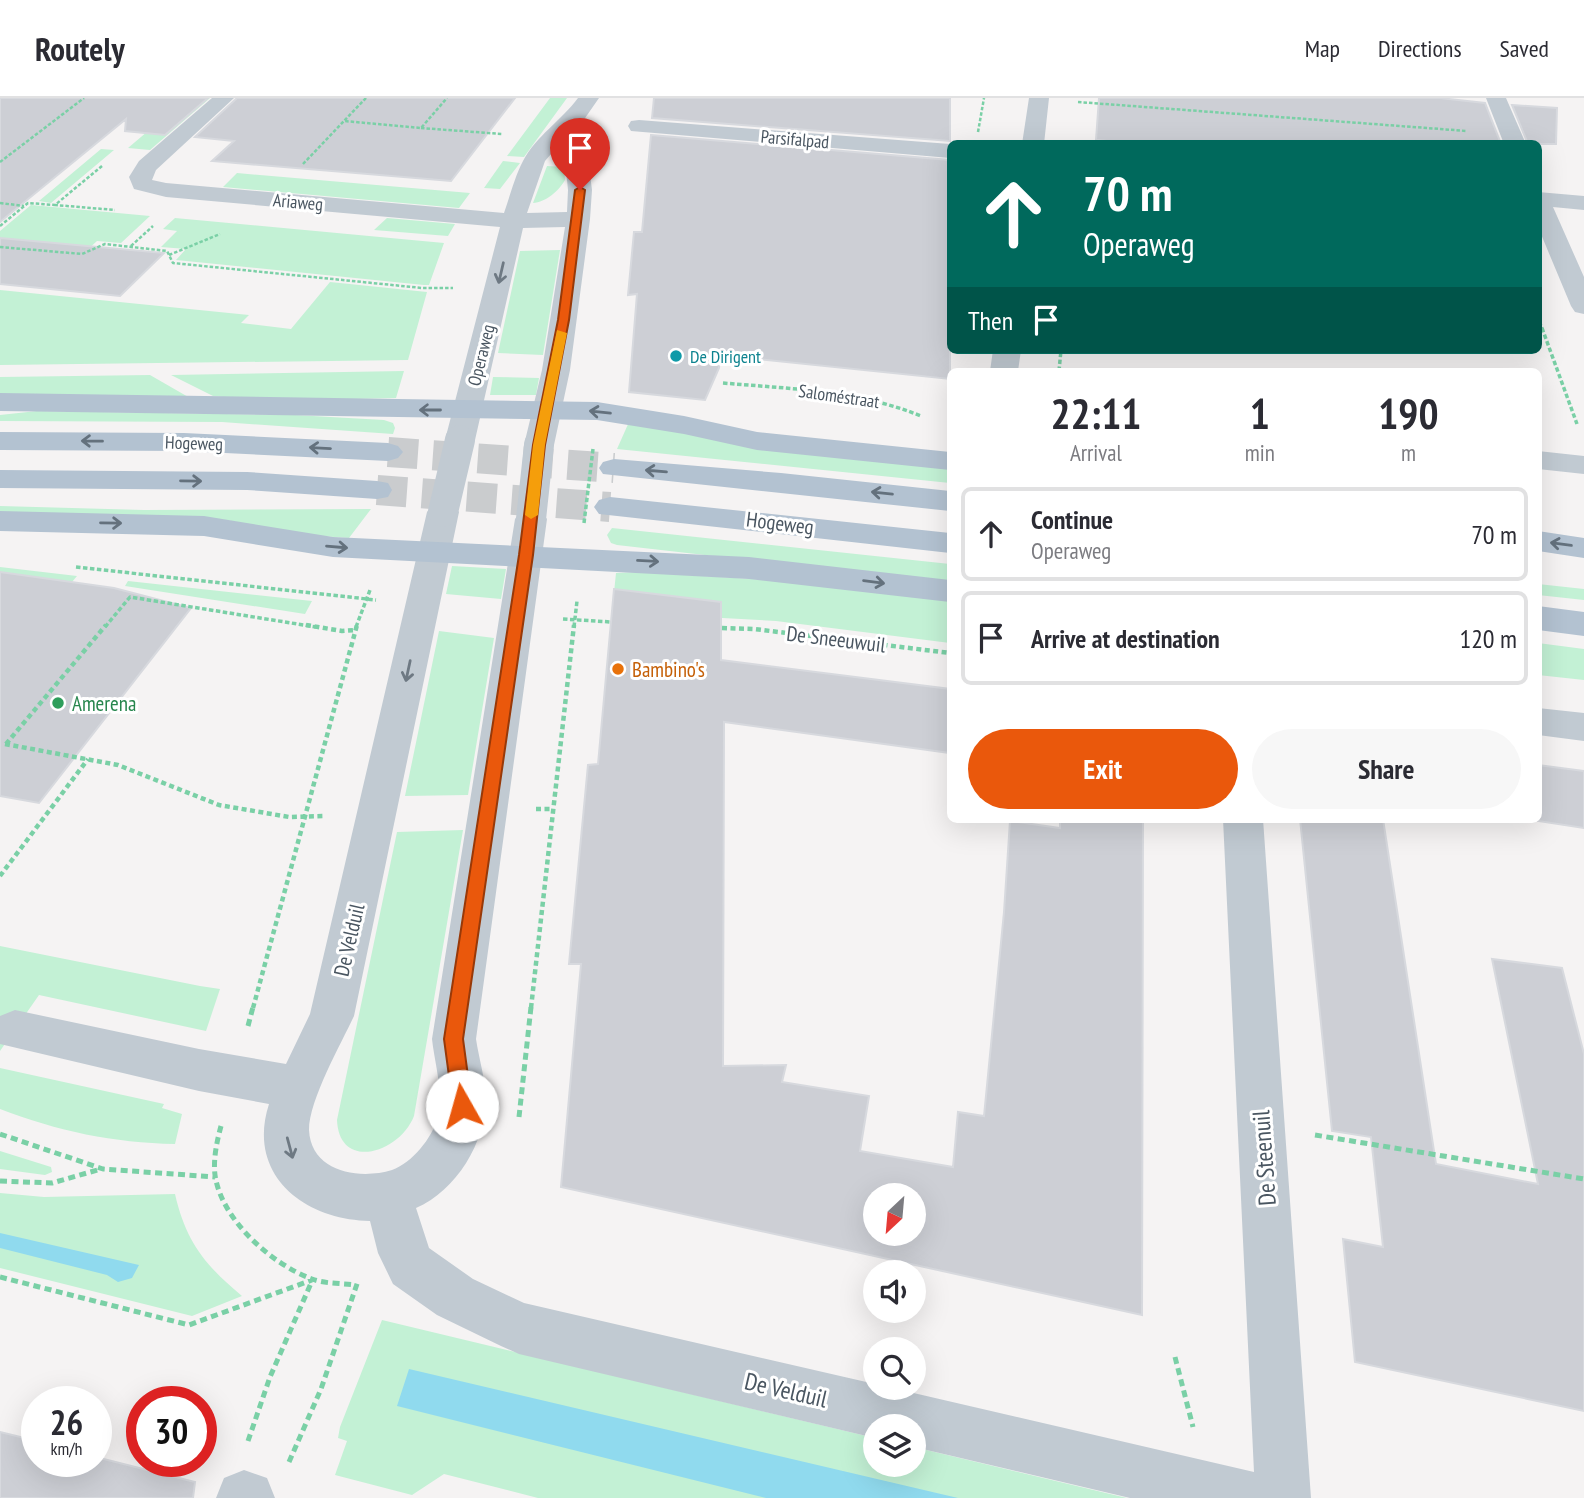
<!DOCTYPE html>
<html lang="en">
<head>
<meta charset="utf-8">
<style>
  :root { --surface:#fff; --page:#f7f7f7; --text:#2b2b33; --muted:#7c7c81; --line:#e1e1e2; --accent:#ea580c }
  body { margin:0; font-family:"PT Sans Narrow",sans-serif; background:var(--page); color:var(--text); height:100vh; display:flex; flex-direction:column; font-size:26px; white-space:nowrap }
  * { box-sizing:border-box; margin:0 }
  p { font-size:23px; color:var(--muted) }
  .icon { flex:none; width:38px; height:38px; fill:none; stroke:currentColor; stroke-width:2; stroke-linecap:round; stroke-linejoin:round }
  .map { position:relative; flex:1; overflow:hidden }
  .drawer { position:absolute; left:947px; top:270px; width:595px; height:455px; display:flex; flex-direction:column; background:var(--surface); border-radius:10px; box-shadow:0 7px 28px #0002 }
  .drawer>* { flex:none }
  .hud { position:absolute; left:947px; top:42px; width:595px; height:214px; border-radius:10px; box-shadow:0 7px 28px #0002; background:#00695c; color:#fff; overflow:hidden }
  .needle { width:46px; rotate:206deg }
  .buttons { position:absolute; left:863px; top:1085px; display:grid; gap:14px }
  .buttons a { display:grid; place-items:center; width:63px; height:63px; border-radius:50%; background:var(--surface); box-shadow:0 7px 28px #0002; font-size:35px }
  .speed { position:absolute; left:21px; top:1288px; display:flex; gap:14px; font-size:35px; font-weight:700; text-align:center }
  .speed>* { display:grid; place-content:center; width:91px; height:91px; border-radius:50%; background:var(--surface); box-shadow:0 7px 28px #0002; line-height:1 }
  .speed small { font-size:18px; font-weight:400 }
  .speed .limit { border:10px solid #d22; background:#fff; color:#111 }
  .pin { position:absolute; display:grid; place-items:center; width:60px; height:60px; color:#fff; margin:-72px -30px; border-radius:50% 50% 50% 0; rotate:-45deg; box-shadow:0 0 7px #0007 }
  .pin .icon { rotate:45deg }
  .me { position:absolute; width:77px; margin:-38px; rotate:353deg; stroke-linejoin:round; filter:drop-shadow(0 0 5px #0008) }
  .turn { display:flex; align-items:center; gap:24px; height:147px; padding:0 21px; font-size:32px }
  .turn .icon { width:91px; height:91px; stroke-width:2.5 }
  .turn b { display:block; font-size:49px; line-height:60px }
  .then { display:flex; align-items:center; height:66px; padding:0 21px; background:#0003; gap:14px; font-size:26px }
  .eta { display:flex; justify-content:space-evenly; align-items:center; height:119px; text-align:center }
  .eta b { font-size:42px; font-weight:700; line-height:49px }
  .primary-button { display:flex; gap:14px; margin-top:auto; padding:14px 21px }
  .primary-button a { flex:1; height:80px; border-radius:42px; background:var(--accent); color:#fff; font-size:28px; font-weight:700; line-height:80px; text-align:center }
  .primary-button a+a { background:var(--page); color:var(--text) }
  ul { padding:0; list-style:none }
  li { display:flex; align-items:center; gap:21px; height:94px; margin:0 14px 10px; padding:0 7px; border:4px solid var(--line); border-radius:10px }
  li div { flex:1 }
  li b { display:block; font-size:26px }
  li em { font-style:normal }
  header { display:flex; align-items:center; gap:42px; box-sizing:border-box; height:98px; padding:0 35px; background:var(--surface); border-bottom:2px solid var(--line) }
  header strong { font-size:33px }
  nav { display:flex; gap:38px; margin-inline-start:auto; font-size:24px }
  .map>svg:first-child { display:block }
  .green { fill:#c3f1d5 }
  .water { fill:#90daee }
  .building { fill:#cdcfd5; stroke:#d7d9de; stroke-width:2; fill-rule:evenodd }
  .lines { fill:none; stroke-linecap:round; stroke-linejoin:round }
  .major-tunnel { stroke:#caccce; stroke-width:30; stroke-dasharray:30 15; stroke-linecap:butt }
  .path-far3 { stroke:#7ad0a6; stroke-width:2.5; stroke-dasharray:3.5 2; stroke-linecap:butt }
  .path-far2 { stroke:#7ad0a6; stroke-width:3.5; stroke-dasharray:4.5 2.5; stroke-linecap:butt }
  .path-far1 { stroke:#7ad0a6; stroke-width:4.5; stroke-dasharray:5 3.5; stroke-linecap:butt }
  .path { stroke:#7ad0a6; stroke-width:5; stroke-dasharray:7 4.5; stroke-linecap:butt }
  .minor { fill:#c1cad2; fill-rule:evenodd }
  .major { fill:#b3c2d1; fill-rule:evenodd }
  .path-bridge { stroke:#7ad0a6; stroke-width:3.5; stroke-dasharray:4.5 2.5; stroke-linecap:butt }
  .minor-bridge { stroke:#c1cad2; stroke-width:30 }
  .oneway { stroke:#6e7983 }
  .oneway2 { stroke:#64717d }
  .route { fill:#ea580c; stroke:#983908; stroke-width:2 }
  .slow { fill:#f59e0b }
  .culture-dot { fill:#0f9aa8; stroke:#fff; stroke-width:2.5 }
  .food-dot { fill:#e8710a; stroke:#fff; stroke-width:2.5 }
  .leisure-dot { fill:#2e9e5b; stroke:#fff; stroke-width:2.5 }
  .labels { text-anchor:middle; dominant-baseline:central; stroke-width:6; stroke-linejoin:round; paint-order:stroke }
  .far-street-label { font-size:18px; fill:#4a5661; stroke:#fff }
  .far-culture-label { font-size:18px; fill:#0d838f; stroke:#fff; text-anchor:start }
  .street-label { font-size:21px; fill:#4a5661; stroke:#fff }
  .food-label { font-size:21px; fill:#c56008; stroke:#fff; text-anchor:start }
  .leisure-label { font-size:21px; fill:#27864d; stroke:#fff; text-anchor:start }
  .near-street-label { font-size:24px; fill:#4a5661; stroke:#fff }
</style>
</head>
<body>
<header>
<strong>Routely</strong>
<nav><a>Map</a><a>Directions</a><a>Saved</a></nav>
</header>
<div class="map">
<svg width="1584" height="1400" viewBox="0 0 1584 1400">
  <rect width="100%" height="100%" fill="#f5f3f3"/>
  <path class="green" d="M187 0H210L150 52 128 50Z
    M550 0H567L524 59 507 58Z
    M101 51 114 52 51 105 39 103Z
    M503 63 520 65 500 91 484 90Z
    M547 68 564 69 565 82C559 93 546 104 533 105Z
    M237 75 470 95 459 110 223 89Z
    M31 107 150 118 121 145 97 143 85 154 0 146V133Z
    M175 120 444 145 429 187H424L176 162 186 151 161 149 177 133 163 131Z
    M387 120 455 126 448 138 374 132Z
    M560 152 543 257 498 255 520 153Z
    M330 184 427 194 408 262 0 267V192L249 217 241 225 291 231Z
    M404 273 396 300 265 303 213 298 171 277Z
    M150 277 190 300 0 298V279Z
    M493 279 539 280 536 297H490Z
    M37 313 295 317 384 322 393 325 395 330 393 336 222 324 0 323V317Z
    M629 324 852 358 950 369V385L617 351Z
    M0 408 144 412 371 411 349 440 305 437 226 422 0 415Z
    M612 430 950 466V485L617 447 611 445 607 437Z
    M452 468 506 471 501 501 446 496Z
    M0 469 77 478 61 497 0 487Z
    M638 474 799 484 950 502V545L776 523 612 514 616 475Z
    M128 483 312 503 305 516 125 488Z
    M1538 486 1584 491V502L1538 497Z
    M439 533 494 540 468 697 405 698Z
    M1538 545 1584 551V582L1538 577Z
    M463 732 414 1018C399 1056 339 1073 337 1022L397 734Z
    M0 848 200 888 220 891 206 933 39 897 0 953Z
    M0 970 164 1006 162 1010 182 1016 175 1046C114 1045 57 1033 0 1011Z
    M0 1053 51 1069 52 1074 45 1077 0 1071Z
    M0 1095 44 1099 175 1096C186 1144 205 1167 242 1198L192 1218 0 1170Z
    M382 1222 875 1340V1367H914V1349L1127 1400H538L444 1376 412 1397 335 1377 347 1343 338 1340 340 1329Z"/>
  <path class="water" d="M0 1135 139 1167 132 1180 118 1184 107 1177 0 1150Z
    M409 1271 958 1400H766L397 1308Z"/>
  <path class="building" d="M0 0H208L165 37 125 33 126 21 0 124Z
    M237 0H515L451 83 212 63 234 43 195 39Z
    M654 0H950V43L652 20Z
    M1099 0H1440L1485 5 1501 46H1140L1096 42Z
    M1512 7 1557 10 1556 46H1528Z
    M651 37 950 62V281L720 257 719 270 705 302 629 294 637 196 628 197 634 134H642Z
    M0 140 164 155 120 198 0 186Z
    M0 474 114 490 191 510 39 705 0 698Z
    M614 491 721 504V562L950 591V655L724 624 723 968 786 967 782 984 869 998 860 1053 953 1069 958 1014 984 1018 1004 814 1010 723 1060 730V721H1143L1142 1217 561 1089 581 866H569L588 667 598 666ZM875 1097H914V1136H875Z
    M1538 667 1584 673V730L1538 723Z
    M1300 721H1383L1436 1066 1538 1086 1492 861 1562 870 1584 956V1313L1355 1264 1343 1141 1383 1149 1371 1039 1332 1033Z
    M0 1334 37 1343V1363H96V1359L195 1384 193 1400H0Z"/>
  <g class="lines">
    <path class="major-tunnel" d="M388 354 614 370
      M377 392 610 409"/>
    <path class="path-far3" d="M366 0 344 23 421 30 447 0
      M1078 4 1467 33
      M421 30 502 36
      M978 34 984 0
      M0 64 84 0
      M303 66 344 23
      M102 68 55 107 115 112
      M0 105 24 108
      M0 128 28 105 55 107
      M131 148 153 128
      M0 149 82 156 105 146 167 153 173 165 422 190H453
      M169 157 220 136
      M1538 219 1543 232"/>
    <path class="path-far2" d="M1542 230 1577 326
      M1059 273 1061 252
      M723 285C791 291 857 292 921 318
      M76 469 376 502
      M563 521 611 524
      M105 529 130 499 316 529
      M356 529 370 492
      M574 529 577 503"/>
    <path class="path-far1" d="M306 527 342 533 355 532
      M722 530 754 531 950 555
      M5 646 118 667 219 707 289 719 325 718
      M6 646 106 527
      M536 711H553
      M0 778 88 661
      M253 910 357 527
      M531 910 574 527"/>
    <path class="path" d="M248 928 253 909
      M519 1019 531 909
      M221 1028C217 1043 213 1061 215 1077 221 1121 271 1166 312 1181 325 1186 341 1185 355 1187
      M0 1036 103 1071 215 1079
      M1315 1037 1584 1081
      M0 1083 52 1085 101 1071
      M0 1179 189 1227 312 1182
      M1175 1259 1193 1329
      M248 1343 270 1279 312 1183
      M289 1364 321 1291 358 1183"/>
    <path class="minor" d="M212 0H234L156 72 152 82 166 85 504 115C510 98 515 78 523 63 536 38 562 22 578 0H599L583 23 592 92 590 121 570 272 554 347 549 353 539 356 529 353 524 347 542 272 565 129 523 130 475 342 470 348 460 351 450 348 445 342 500 129 166 99 134 91 129 79 139 63ZM563 42 568 92 567 114 527 115 545 63Z
      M1029 0H1049L1044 46H1022Z
      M1486 0H1506L1526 46H1504Z
      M639 22 950 46V60L631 33 628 28 631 23Z
      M1538 94 1584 98V112L1553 109 1584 179V216L1575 214 1571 208 1538 129Z
      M993 252H1021L1018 273H990Z
      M1538 353 1584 358V376L1538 371Z
      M443 404 454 407 459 414 354 918C341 946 309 1002 309 1032 311 1074 359 1082 392 1072 412 1065 432 1040 437 1021 444 994 435 968 432 941L515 421 520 414 531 411 542 414 547 421 476 941C479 961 485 980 486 1000 486 1044 456 1093 416 1110L429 1150 473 1181 524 1205 875 1286V1290H892L1254 1374 1223 721H1263L1311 1400H1130L914 1349V1328H875V1340L519 1256 501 1248 437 1217 393 1186 378 1155 370 1123C304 1122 246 1077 269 1006L199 993 0 946V918L15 912 199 951 286 966 310 916 427 414 432 407Z
      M1538 610 1584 615V643L1538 637Z
      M244 1372 267 1380 275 1400H216L224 1380Z"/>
    <path class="major" d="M0 295 597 304 684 318 757 334 950 354V372L757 352 684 336 597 322 0 313Z
      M0 334 184 335 388 345 398 348 403 354 398 360 388 363 184 353 0 352Z
      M614 361 781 375 950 393V413L603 376 599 370 603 364Z
      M0 372 247 374 377 383 388 385 392 392 388 399 377 401 247 392 0 390Z
      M610 399 950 435V455L599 416 594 409 599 402Z
      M0 413 204 418 333 439 749 459 950 482V504L749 481 333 459 204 438 0 433Z
      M1538 433 1584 440V460L1538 453Z
      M1538 508 1584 514V538L1538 532Z"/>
    <path class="path-bridge" d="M584 425 593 351"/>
    <path class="minor-bridge" d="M443 414 460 342
      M531 421 539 347"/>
  </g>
  <defs><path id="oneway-shaft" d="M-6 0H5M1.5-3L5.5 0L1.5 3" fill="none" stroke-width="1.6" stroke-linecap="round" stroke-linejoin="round" transform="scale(1.75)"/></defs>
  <g class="oneway">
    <use href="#oneway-shaft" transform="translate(501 175) rotate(103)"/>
    <use href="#oneway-shaft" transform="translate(408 573) rotate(102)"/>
    <use href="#oneway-shaft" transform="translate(290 1050) rotate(75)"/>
  </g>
  <g class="oneway2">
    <use href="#oneway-shaft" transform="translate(430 312) rotate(-180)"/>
    <use href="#oneway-shaft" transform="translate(600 314) rotate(-174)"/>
    <use href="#oneway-shaft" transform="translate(92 343) rotate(-179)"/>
    <use href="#oneway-shaft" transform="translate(320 350) rotate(-177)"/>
    <use href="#oneway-shaft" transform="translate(656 373) rotate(-175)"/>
    <use href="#oneway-shaft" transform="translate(191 383) rotate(1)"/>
    <use href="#oneway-shaft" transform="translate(882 395) rotate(-174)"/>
    <use href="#oneway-shaft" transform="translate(111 425) rotate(1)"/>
    <use href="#oneway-shaft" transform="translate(1561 446) rotate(-172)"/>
    <use href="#oneway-shaft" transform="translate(337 449) rotate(5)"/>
    <use href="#oneway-shaft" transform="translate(648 463) rotate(3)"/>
    <use href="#oneway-shaft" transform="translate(874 484) rotate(7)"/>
  </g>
  <path class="route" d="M580 89 585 92 569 222 545 347 533 457 463 941 472 1008 469 1014 462 1017 456 1014 453 1008 444 941 519 457 533 347 558 222 575 92Z"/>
  <path class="slow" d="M557 232 567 235 545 347 538 417 531 421 525 417 533 347Z"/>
  <circle class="culture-dot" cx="676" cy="258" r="7"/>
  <circle class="food-dot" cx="618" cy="571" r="7"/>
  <circle class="leisure-dot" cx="58" cy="605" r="7"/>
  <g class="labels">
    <g class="far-street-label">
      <text transform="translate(795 41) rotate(5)">Parsifalpad</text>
      <text transform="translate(298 104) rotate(5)">Ariaweg</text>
      <text transform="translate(481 257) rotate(-76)">Operaweg</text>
      <text transform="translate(839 298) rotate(8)">Saloméstraat</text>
      <text transform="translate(194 345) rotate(2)">Hogeweg</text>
    </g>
    <g class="far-culture-label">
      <text x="690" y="258">De Dirigent</text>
    </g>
    <g class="street-label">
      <text transform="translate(780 425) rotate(7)">Hogeweg</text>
      <text transform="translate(836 541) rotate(7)">De Sneeuwuil</text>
      <text transform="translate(349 842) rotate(-77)">De Velduil</text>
    </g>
    <g class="food-label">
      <text x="632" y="571">Bambino's</text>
    </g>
    <g class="leisure-label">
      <text x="72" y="605">Amerena</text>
    </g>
    <g class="near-street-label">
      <text transform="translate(1264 1060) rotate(-94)">De Steenuil</text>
      <text transform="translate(786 1292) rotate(13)">De Velduil</text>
    </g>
  </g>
</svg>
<div class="buttons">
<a><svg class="needle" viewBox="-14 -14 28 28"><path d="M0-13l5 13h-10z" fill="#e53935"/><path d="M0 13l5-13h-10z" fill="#7c7c81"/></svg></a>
<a><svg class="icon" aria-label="sound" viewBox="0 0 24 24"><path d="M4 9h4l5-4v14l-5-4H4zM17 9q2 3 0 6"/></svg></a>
<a><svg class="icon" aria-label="search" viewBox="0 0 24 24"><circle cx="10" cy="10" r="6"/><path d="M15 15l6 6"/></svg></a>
<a><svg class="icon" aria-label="layers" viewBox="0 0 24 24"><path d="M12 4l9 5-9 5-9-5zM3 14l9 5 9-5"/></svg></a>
</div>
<div class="speed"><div>26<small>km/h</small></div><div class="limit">30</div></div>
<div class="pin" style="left:580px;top:92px;background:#d93025"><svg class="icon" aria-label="arrive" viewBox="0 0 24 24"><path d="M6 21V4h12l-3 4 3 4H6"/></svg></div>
<svg class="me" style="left:462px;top:1008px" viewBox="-20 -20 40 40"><circle r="19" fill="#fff"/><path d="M0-13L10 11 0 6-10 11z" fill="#ea580c"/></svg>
<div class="hud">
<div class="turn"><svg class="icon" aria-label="ahead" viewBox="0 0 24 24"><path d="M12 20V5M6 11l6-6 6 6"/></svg><div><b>70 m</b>Operaweg</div></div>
<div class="then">Then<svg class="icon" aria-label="arrive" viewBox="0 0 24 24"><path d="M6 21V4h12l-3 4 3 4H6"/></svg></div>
</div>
<section class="drawer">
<div class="eta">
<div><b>22:11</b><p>Arrival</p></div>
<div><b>1</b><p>min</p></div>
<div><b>190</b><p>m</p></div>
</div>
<ul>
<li><svg class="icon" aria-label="ahead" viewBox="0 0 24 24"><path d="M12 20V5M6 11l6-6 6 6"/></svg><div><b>Continue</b><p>Operaweg</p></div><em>70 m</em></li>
<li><svg class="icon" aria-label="arrive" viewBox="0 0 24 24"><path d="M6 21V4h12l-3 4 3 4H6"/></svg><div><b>Arrive at destination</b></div><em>120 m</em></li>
</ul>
<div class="primary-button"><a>Exit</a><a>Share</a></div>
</section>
</div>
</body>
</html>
